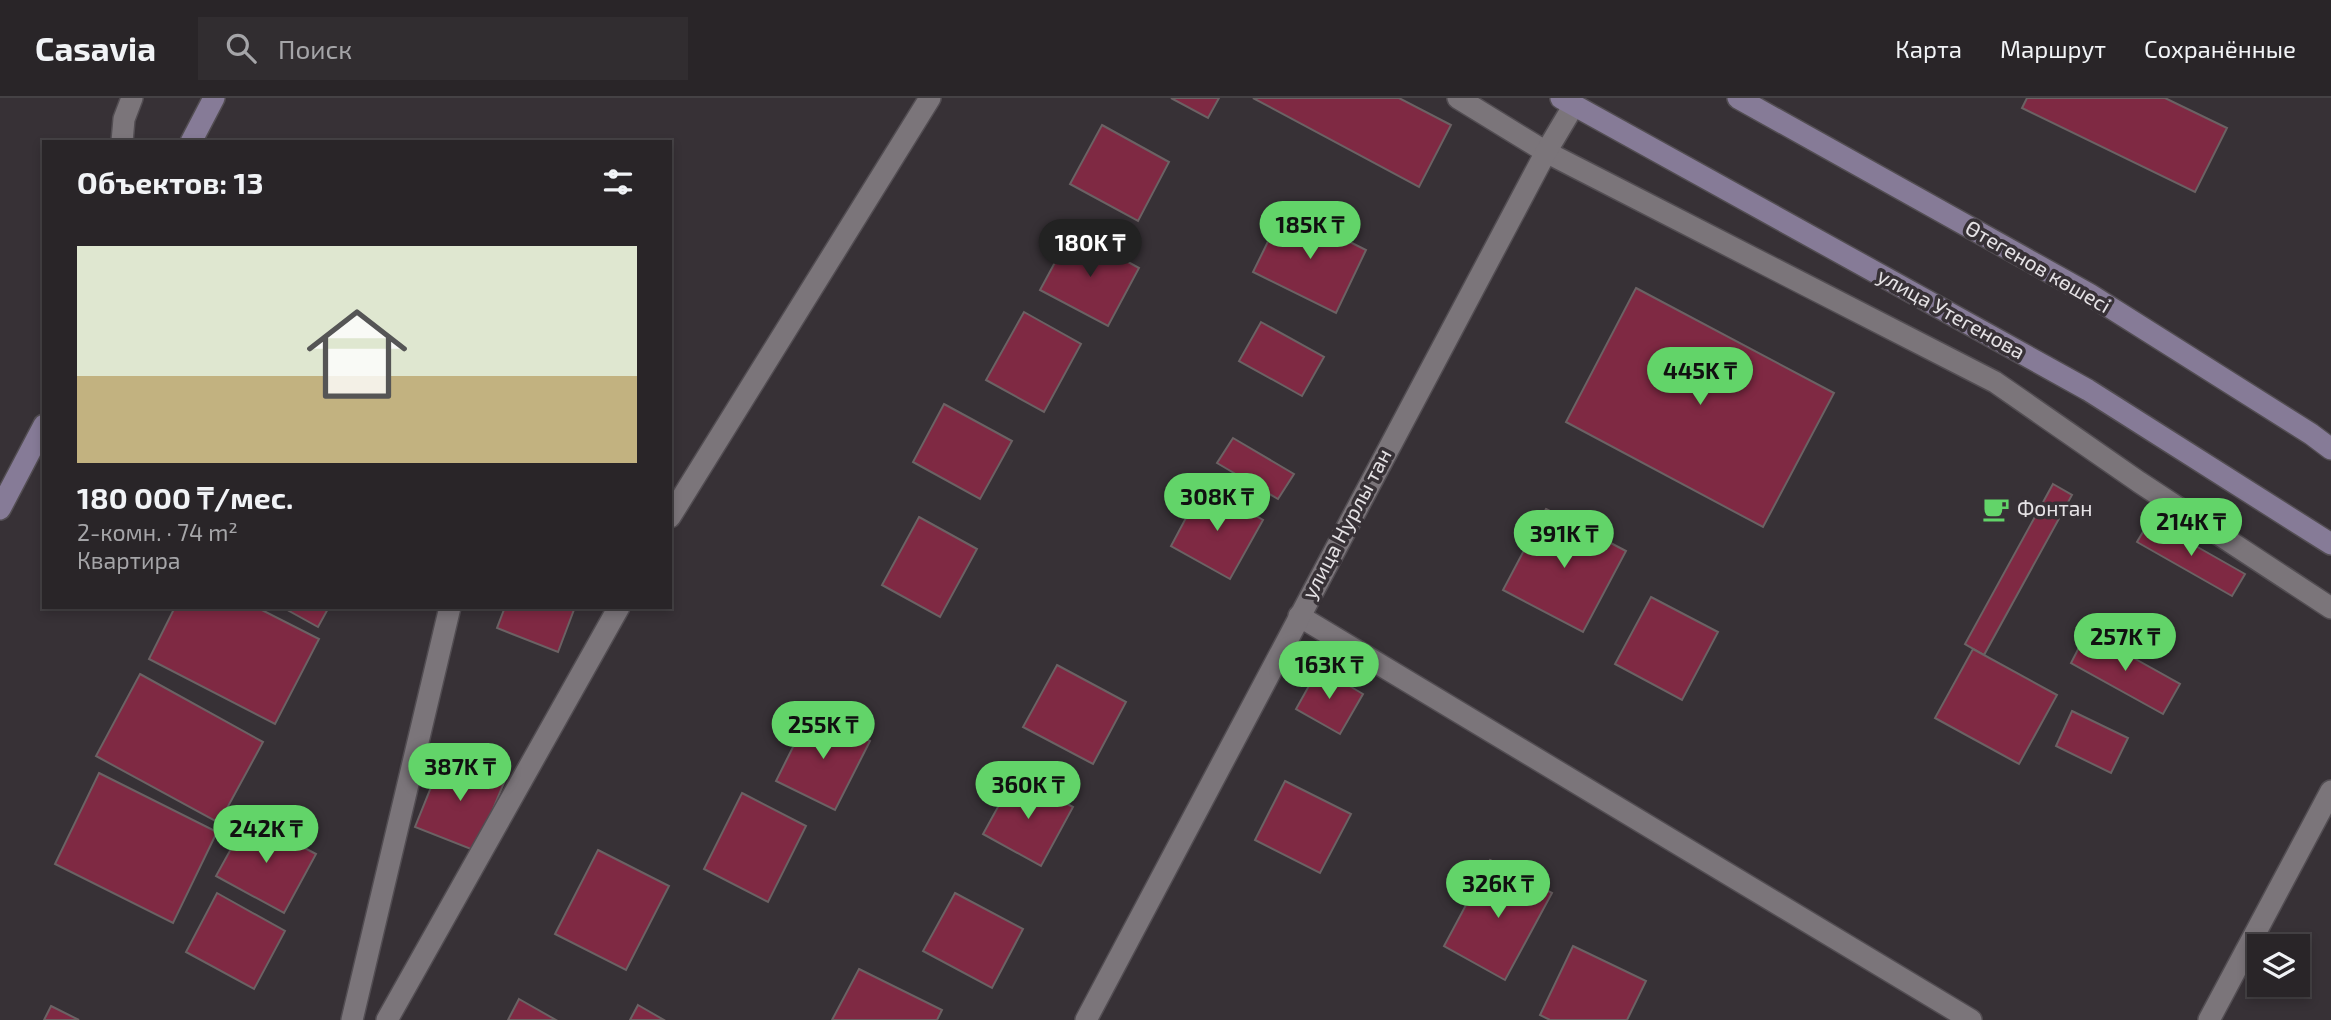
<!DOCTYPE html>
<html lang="ru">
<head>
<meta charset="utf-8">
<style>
	:root { --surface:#292528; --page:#312d30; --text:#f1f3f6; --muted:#a5a5a8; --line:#454245; --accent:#62d469 }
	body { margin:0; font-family:"Exo 2",sans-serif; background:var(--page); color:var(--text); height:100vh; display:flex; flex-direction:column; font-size:26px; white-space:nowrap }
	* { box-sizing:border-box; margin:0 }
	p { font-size:23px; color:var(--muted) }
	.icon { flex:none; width:38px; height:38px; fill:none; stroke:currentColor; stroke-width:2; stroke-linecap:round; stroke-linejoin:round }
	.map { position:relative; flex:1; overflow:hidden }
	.drawer { position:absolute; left:42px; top:42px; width:630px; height:469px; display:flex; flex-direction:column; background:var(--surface); border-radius:0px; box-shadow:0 4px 10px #0003,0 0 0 2px var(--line) }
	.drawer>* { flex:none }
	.buttons { position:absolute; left:2247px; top:836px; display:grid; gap:14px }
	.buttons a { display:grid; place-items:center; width:63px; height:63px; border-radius:0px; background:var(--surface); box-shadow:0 4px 10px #0003,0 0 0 2px var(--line); font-size:35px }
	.price { position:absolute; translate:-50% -60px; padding:0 16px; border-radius:24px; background:var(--accent); color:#111; font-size:23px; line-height:46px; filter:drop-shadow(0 2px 4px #0008) }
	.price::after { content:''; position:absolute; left:50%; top:42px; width:21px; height:16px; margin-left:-10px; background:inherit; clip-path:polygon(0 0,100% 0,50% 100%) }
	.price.on { background:#222; color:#fff }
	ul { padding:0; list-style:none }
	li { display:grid; align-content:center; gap:14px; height:371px; padding:0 35px }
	li span { display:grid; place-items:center; height:217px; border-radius:0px; color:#555 }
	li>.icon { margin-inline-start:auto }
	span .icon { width:126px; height:126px; fill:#fffc; stroke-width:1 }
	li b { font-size:30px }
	h2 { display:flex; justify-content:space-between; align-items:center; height:84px; padding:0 35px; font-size:30px }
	header { display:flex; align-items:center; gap:42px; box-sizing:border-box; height:98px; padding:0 35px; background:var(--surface); border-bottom:2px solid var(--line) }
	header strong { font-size:33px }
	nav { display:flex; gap:38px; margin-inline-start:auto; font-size:24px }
	.search { width:490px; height:63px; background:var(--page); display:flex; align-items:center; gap:18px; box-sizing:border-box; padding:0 24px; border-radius:0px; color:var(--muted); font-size:26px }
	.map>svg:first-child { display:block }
</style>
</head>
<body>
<header>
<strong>Casavia</strong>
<div class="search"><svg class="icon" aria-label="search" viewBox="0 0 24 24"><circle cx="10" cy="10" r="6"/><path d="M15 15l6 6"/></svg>Поиск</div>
<nav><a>Карта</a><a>Маршрут</a><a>Сохранённые</a></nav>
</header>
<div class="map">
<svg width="2331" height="922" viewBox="0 0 2331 922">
	<rect width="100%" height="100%" fill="#373136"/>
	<!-- building -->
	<g fill="#7f2943" stroke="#6b6264" stroke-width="2">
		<polygon points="1171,0 1219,0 1208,20"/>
		<polygon points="1253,0 1399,0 1451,27 1419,89"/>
		<polygon points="2027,0 2165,0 2227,30 2195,94 2022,10"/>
		<polygon points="1102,27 1169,64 1138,123 1070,86"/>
		<polygon points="1284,111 1366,152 1336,215 1253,174"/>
		<polygon points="1072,133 1139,170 1108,228 1040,192"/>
		<polygon points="1636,190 1834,295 1763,429 1566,324"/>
		<polygon points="1024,214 1081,246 1044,314 986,282"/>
		<polygon points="1261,224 1324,259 1302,298 1239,263"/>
		<polygon points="944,306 1012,343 980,401 913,364"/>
		<polygon points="1233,340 1294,376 1278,401 1217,365"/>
		<polygon points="2053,386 2072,397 1984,557 1965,546"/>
		<polygon points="1203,388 1263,422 1230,481 1171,448"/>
		<polygon points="1546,411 1626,453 1583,534 1503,492"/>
		<polygon points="919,419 977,451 940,519 882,487"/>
		<polygon points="2150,422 2245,476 2232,498 2137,444"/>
		<polygon points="1651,499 1718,534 1682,602 1615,566"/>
		<polygon points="175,509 256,509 319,541 275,626 149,561"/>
		<polygon points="282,509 329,509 318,529"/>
		<polygon points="505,509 575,509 558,554 497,530"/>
		<polygon points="2087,534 2180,586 2163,616 2071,565"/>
		<polygon points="1973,551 2057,597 2019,666 1935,620"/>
		<polygon points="1057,567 1126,604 1093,666 1023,629"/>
		<polygon points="1319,570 1363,596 1340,636 1296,611"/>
		<polygon points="140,576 263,644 219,725 96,658"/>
		<polygon points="811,613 870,643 835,712 776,683"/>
		<polygon points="2072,613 2128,640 2111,675 2056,648"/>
		<polygon points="444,657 505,682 476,753 415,729"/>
		<polygon points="99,675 217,734 173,825 55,766"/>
		<polygon points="1015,678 1073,709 1041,768 983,736"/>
		<polygon points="1285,683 1351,716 1320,775 1255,742"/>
		<polygon points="742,695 806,728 768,804 704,771"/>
		<polygon points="248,720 316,756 284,815 216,778"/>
		<polygon points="598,752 669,788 626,872 555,836"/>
		<polygon points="1490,762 1552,795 1505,882 1444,848"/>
		<polygon points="217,795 285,833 254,891 186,854"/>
		<polygon points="955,795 1023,831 992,890 923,853"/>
		<polygon points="1573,848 1646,883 1627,922 1550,922 1540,917"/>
		<polygon points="859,871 942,912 937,922 832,922"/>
		<polygon points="519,901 556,922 508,922"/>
		<polygon points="638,907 664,922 630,922"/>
		<polygon points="51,908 79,922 44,922"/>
	</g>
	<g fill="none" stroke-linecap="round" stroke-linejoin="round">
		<!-- lane casing -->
		<g stroke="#524d52" stroke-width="24">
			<polyline id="lane" points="122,44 124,21 132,0"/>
		</g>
		<!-- street casing -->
		<g stroke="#524d52" stroke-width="24">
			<g id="street">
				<polyline points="1458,0 1546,54 1995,284 2139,384 2331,510"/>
				<polyline points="670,419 930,0"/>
				<polyline points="1299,518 1971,922"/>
				<polyline points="352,922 450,509"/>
				<polyline points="387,922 619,509"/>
				<polyline points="1086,922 1546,54 1574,7"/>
				<polyline points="2209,922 2331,693"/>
			</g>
		</g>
		<!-- secondary casing -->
		<g stroke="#524d52" stroke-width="24">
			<g id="secondary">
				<polyline points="1561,0 2088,292 2331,446"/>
				<polyline points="1738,0 2089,196 2311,336 2331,351"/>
				<polyline points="191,44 214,0"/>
				<polyline points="0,411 44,327"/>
			</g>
		</g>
		<!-- lane -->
		<use href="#lane" stroke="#7b757a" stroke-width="21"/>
		<!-- street -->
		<use href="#street" stroke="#7b757a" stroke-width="21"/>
		<!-- secondary -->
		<use href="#secondary" stroke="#867b97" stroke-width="21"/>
	</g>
	<!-- icons -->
	<defs>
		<g id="cafe-bare" transform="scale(2.1)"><path d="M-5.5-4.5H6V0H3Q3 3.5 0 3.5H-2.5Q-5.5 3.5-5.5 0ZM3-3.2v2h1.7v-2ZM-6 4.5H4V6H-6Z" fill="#62d469" stroke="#373136" stroke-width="2.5" paint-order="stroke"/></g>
	</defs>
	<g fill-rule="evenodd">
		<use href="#cafe-bare" x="1996" y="411"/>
	</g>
	<g text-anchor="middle" stroke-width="7" stroke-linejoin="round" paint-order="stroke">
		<!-- street labels -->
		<g font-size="21" fill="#e5e2e5" stroke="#373136">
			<text transform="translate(2038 169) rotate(30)" y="7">Өтегенов көшесі</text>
			<text transform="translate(1951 216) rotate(29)" y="7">улица Утегенова</text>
			<text transform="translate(1347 426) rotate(-62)" y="7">улица Нурлы тан</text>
		</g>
		<!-- poi labels -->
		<g font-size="21" fill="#e5e2e5" stroke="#373136" text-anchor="start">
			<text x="2017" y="418">Фонтан</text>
		</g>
	</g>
</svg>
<div class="buttons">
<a><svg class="icon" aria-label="layers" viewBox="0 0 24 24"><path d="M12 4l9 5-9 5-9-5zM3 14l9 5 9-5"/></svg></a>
</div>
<b class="price" style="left:1310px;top:163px">185K ₸</b>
<b class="price on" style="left:1090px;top:181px">180K ₸</b>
<b class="price" style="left:1700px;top:309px">445K ₸</b>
<b class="price" style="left:1217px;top:435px">308K ₸</b>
<b class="price" style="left:2191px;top:460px">214K ₸</b>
<b class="price" style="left:1564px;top:472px">391K ₸</b>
<b class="price" style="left:2125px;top:575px">257K ₸</b>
<b class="price" style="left:1329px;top:603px">163K ₸</b>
<b class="price" style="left:823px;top:663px">255K ₸</b>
<b class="price" style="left:460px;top:705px">387K ₸</b>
<b class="price" style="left:1028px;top:723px">360K ₸</b>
<b class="price" style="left:266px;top:767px">242K ₸</b>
<b class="price" style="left:1498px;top:822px">326K ₸</b>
<section class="drawer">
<h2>Объектов: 13<svg class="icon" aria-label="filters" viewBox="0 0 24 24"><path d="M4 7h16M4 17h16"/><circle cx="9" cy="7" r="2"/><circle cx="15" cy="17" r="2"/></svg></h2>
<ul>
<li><span style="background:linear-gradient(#dfe7d0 60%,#c2b280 0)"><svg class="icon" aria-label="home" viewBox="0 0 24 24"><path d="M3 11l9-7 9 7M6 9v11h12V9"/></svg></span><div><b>180 000 ₸/мес.</b><p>2-комн. · 74 m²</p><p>Квартира</p></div></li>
</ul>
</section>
</div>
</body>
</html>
